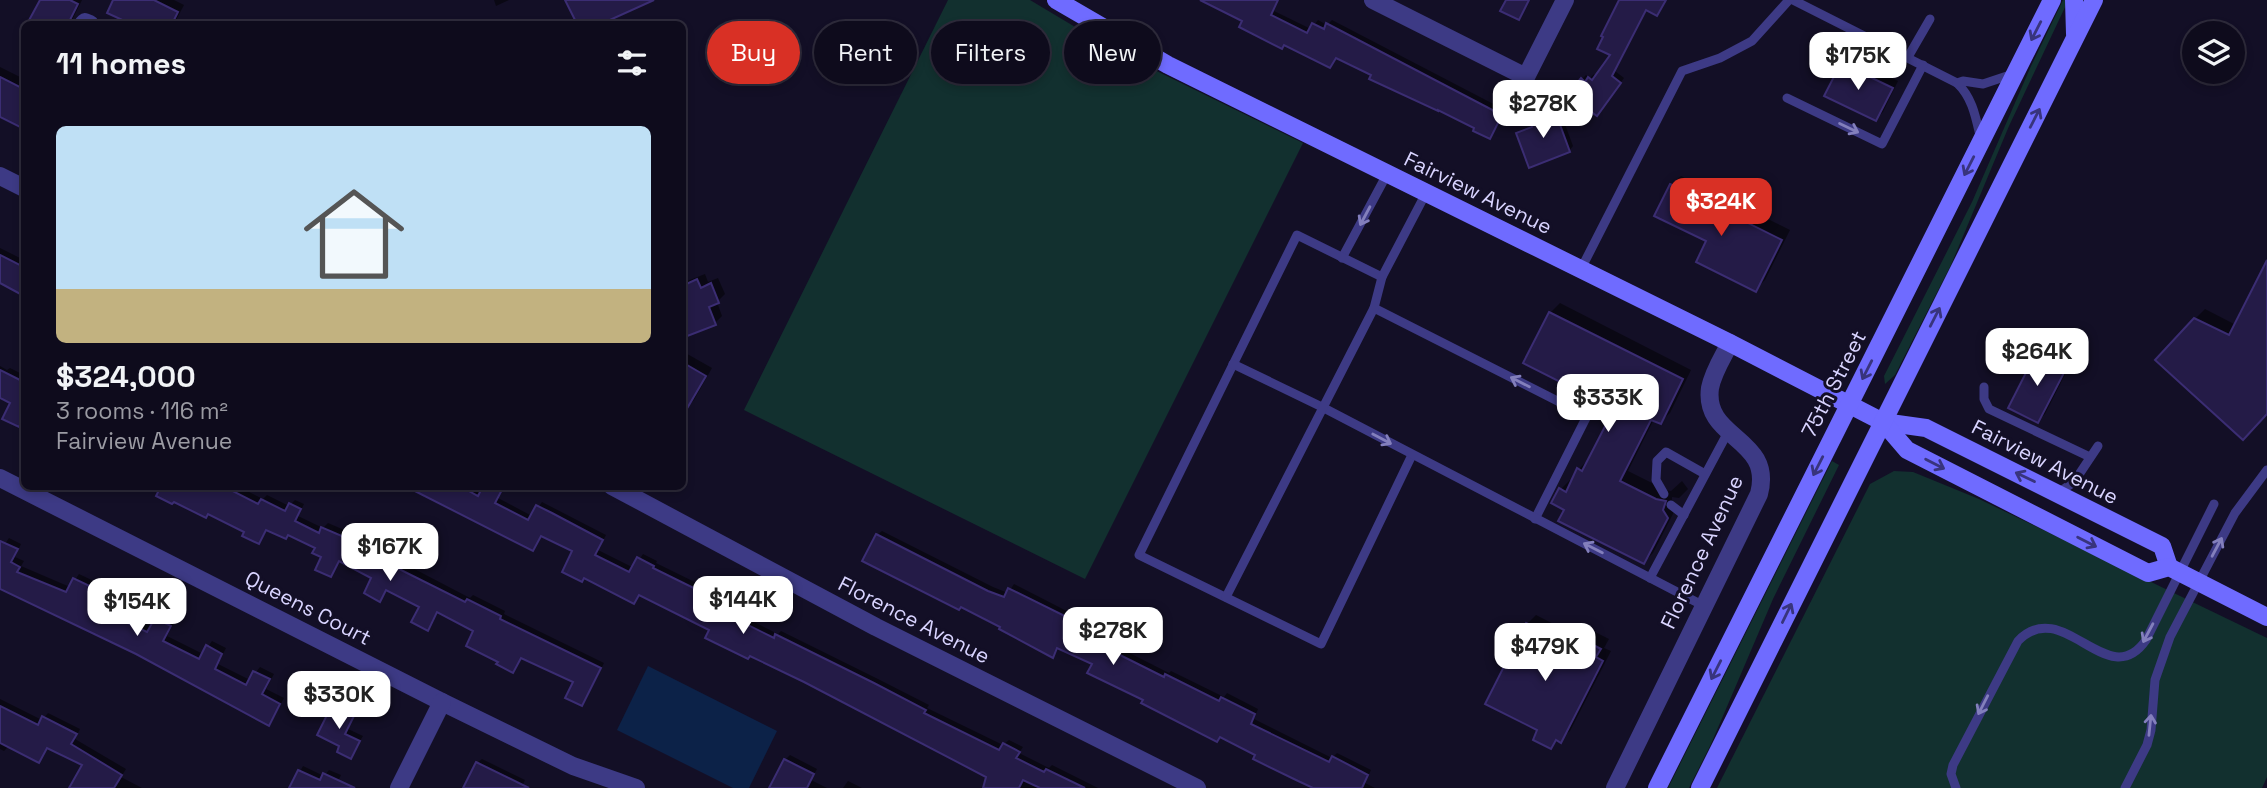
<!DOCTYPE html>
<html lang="en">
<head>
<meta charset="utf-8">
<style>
	:root { --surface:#0e0b1c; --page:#171425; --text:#f1f3f6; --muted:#9b9ba3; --line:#2e2b3b; --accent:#d93025 }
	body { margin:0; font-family:"Space Grotesk",sans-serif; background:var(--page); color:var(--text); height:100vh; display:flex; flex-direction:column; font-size:26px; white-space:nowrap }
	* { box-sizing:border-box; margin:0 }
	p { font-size:23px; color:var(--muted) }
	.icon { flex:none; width:38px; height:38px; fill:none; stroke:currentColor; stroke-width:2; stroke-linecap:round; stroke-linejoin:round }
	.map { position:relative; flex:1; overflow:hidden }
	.panel { position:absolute; left:21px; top:21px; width:665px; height:469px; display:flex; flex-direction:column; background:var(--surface); border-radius:10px; box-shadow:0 4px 10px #0003,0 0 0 2px var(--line) }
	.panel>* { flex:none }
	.top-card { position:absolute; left:707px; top:21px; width:665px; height:63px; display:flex; gap:14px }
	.fabs { position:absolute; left:2182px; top:21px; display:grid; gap:14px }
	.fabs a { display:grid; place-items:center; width:63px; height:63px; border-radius:50%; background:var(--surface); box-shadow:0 4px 10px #0003,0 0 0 2px var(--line); font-size:35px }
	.price { position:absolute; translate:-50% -60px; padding:0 16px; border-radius:14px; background:#fff; color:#222; font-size:23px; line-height:46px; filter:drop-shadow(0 2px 4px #0008) }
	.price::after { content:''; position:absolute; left:50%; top:42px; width:21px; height:16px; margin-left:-10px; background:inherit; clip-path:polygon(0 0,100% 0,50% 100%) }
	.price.on { background:var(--accent); color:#fff }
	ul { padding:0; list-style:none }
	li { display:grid; align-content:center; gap:14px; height:371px; padding:0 35px }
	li+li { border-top:2px solid var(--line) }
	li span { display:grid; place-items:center; height:217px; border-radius:10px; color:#555 }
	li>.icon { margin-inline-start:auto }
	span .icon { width:126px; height:126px; fill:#fffc; stroke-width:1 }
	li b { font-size:30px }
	h2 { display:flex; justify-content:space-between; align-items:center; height:84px; padding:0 35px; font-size:30px }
	.pill { padding:0 24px; border-radius:32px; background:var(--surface); box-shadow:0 4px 10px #0003,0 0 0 2px var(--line); font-size:24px; line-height:63px }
	.pill.on { background:var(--accent); color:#fff }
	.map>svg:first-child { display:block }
</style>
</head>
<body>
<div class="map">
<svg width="2267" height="788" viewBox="0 0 2267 788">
	<rect width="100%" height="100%" fill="#130f26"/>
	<!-- green -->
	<g fill="#12302f">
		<polygon points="948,0 1030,0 1112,49 1303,143 1085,579 744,410"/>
		<polygon points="2063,0 2067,0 2067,3 2009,126 1951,265 1895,375 1885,384 1884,376 1972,202 2031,66"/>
		<polygon points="1832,461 1839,465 1773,599 1711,744 1689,788 1668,788"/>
		<polygon points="1894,471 1913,472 1979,499 2267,638 2267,777 2262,788 1717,788 1870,484"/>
	</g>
	<!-- water -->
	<polygon fill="#0c2248" points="648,666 777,731 749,788 733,788 617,730"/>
	<!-- shadow -->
	<g fill="#0007">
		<polygon points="47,0 82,0 70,24 29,24 38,7"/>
		<polygon points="115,0 174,0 184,5 174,24 135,24 109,12"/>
		<polygon points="494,0 509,0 496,6"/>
		<polygon points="1204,0 1279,0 1274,11 1311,29 1318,20 1327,25 1332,20 1505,110 1490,137 1477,127 1337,56 1330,66"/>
		<polygon points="1620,0 1666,0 1657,14 1647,9 1615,71 1624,78 1601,110 1582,79 1586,75 1590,78 1594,74 1596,77 1613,54"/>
		<polygon points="24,33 24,46 19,44"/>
		<polygon points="1849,57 1898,81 1883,112 1876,119 1842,64"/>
		<polygon points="0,67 24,79 24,127 0,115"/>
		<polygon points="1559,108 1573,146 1569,151 1518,134 1533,125 1533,123 1541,115"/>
		<polygon points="1681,176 1790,230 1765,280 1756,289 1708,241 1671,185"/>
		<polygon points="0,248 24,260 24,259 24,293 0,281"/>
		<polygon points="2267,264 2267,413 2195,319 2205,309 2236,325"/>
		<polygon points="705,274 708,282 718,278 725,294 717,302 722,316 715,323 682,337 682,283"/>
		<polygon points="1560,303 1691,370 1670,413 1660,422 1654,419 1628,471 1666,490 1671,491 1682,481 1688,489 1679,498 1672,497 1672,500 1676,508 1653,553 1644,562 1566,509 1561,489 1570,480 1573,482 1579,469 1588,460 1616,408 1550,313"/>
		<polygon points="2044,347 2072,361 2045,414 2038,421 2037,354"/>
		<polygon points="682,351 712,368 694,400 687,407 682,404"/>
		<polygon points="0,366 7,370 10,368 24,375 24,418 19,425 13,403 0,396"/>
		<polygon points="163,486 237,486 263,499 267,495 289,506 295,500 304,504 298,516 323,528 328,523 370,541 403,558 401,562 470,598 473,595 505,611 504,614 604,663 586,699 581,704 575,682 522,656 512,671 500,661 476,630 439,611 428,629 421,607 388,589 380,599 374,577 340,560 331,575 323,556 317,547 289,533 268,529 259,542 246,531"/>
		<polygon points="408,486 472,486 482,492 485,486 504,486 498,498 532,516 542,502 606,535 598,550 634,568 643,554 657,561 656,563 717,593 713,601 778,634 781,631 878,679 929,705 927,708 1003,745 1009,740 1023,747 1019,753 1049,768 1052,765 1098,788 984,788 988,776 750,654 712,629 640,594 634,602 574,551 542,535 533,549"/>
		<polygon points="882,531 993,587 1008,593 1014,584 1092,624 1088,632 1169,673 1171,671 1224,697 1227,693 1258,709 1254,719 1332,758 1337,753 1371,770 1365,783 1375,788 1316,788 1258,754 1145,699 1094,664 1059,646 1052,656 877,535"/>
		<polygon points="9,538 21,544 15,557 24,561 21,566 70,587 79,574 123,595 116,610 152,627 161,614 175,621 167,636 203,654 212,641 226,648 218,664 250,680 260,667 274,674 266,689 284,698 273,719 268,724 137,653 0,587 0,551"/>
		<polygon points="1536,615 1585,640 1593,631 1609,639 1604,648 1611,651 1570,731 1550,747 1540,730 1527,624"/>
		<polygon points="0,699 42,720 48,713 80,729 75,739 126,769 121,777 142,788 71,788 85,765 48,746 39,761 9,746 4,751 0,749"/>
		<polygon points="338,702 357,712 348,729 363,736 350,757 333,706"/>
		<polygon points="790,755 817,769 811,780 827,788 778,788 785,760"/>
		<polygon points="482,759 525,780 521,788 476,788 477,763"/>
		<polygon points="303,766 324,776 329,770 341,775 335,788 291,788"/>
		<polygon points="848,781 862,788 843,788"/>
	</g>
	<!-- building -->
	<g fill="#241b47" stroke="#3b2d73" stroke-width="2">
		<polygon points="40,0 70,0 78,4 68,24 27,24"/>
		<polygon points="113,0 154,0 178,12 172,24 131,24 107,13"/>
		<polygon points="565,0 654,0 601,24 577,24"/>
		<polygon points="1200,0 1278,0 1271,15 1307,33 1312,23 1324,29 1326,23 1502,115 1490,139 1473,131 1474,128 1438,110 1438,111 1369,79 1371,75 1336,58 1330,68 1284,45 1282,49 1239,27 1242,21"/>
		<polygon points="1506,0 1529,0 1519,20 1500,11"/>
		<polygon points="1619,0 1666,0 1657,16 1646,10 1612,76 1621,83 1597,116 1568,95 1581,78 1585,82 1588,77 1592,80 1610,55 1597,49 1603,37 1601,36"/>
		<polygon points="1841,63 1893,88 1876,121 1824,96"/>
		<polygon points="0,77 24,89 24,129 0,117"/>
		<polygon points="1555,111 1570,152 1529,168 1516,133 1532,127 1531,123 1536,121 1534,118"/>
		<polygon points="1670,184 1782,240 1756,292 1696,262 1706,241 1654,216"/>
		<polygon points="0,255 24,267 24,296 0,283"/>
		<polygon points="2267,260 2267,414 2243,440 2155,360 2194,318 2229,335"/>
		<polygon points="697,279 701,288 711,283 719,303 709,307 716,325 682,338 682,286"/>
		<polygon points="1549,312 1683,379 1661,424 1651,420 1620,481 1656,499 1666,501 1663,510 1668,518 1644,564 1558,521 1564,510 1551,503 1559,488 1566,492 1577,468 1582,471 1614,409 1523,363"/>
		<polygon points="2036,353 2066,369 2038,423 2008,408"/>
		<polygon points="682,362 706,376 682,417"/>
		<polygon points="0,370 22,381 24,376 24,416 19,427 2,419 10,403 0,398"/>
		<polygon points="161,486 223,486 258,504 261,499 285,511 289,503 301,509 295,521 319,533 321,527 365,546 399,564 397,568 465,602 467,599 501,616 500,619 601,668 582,706 565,698 573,682 521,658 513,673 496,664 498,662 466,646 473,631 437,612 428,631 411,622 419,607 386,590 380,602 364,593 371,578 339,561 331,577 315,570 321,557 312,553 315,548 288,535 286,539 266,530 259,544 242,536 244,532 208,514 206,518 174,502 172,504 156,496"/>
		<polygon points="405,486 460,486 478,496 483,486 504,486 495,503 528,520 536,505 552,513 603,540 595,555 629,572 637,557 654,566 653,568 714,598 710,606 774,638 775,634 874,683 926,710 924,713 999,750 1003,743 1020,752 1016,758 1044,772 1046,769 1085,788 1040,788 1023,780 1019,788 983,788 986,777 804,682 750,656 748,659 705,638 709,630 639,595 634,604 584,578 582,582 562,572 572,551 541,536 533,551"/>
		<polygon points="876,534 988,591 1004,597 1008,588 1089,628 1084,637 1164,677 1165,674 1219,701 1221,697 1255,714 1251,724 1329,762 1332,756 1368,775 1362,788 1313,788 1296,780 1253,759 1255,755 1220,737 1217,742 1141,703 1143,700 1087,673 1092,664 1057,648 1053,658 999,629 1000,627 961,607 959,610 862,561"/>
		<polygon points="0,541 18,549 11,562 20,567 17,572 66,592 73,578 119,600 112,616 147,632 155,618 171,626 163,641 199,659 206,645 222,654 215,669 246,685 253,671 270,679 262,694 280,704 269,726 136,654 0,589"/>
		<polygon points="1526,623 1578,650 1582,639 1601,649 1596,657 1603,661 1561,743 1556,740 1551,749 1533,740 1537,730 1485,704"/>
		<polygon points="332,705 354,716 345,734 360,741 351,759 337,752 339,746 317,735"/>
		<polygon points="0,706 38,725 42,716 77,734 71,744 122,775 114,788 69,788 82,765 47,748 39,763 0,743"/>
		<polygon points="784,759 814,774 807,788 769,788"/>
		<polygon points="476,762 529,788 463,788"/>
		<polygon points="298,770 320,780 323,773 355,788 289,788"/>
	</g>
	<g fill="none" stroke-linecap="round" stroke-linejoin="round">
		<!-- lane -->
		<g stroke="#3d3a85" stroke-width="9">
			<path d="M1793,0l164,83c16,15 19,36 24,57"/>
			<polyline points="1908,57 1930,19"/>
			<polyline points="1957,83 1963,81 1983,84 2013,74"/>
			<polyline points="1787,98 1882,144 1923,65"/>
			<polyline points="1342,258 1387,174"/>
			<polyline points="1581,269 1682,71 1720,58 1752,41 1789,0"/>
			<polyline points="1382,277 1297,235 1139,555 1321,644 1412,455"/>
			<polyline points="1374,308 1587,416 1535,519"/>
			<polyline points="1233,364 1322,407 1704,606"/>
			<polyline points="1984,387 1984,399 1989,409 2090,457"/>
			<polyline points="2058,493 2074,482 2098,446"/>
			<polyline points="1664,494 1656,480 1657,461 1666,452 1705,474"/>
			<polyline points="1671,505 1684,515"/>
			<polyline points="1650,578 1728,432"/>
			<polyline points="1226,597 1374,308 1382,277 1426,193"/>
			<path d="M1956,788l-5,-14 2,-9 65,-124c45,-47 90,54 128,-1l68,-136"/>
			<polyline points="2125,788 2147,745 2151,730 2155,680 2170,637 2235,513 2267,470"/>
		</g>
		<!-- street -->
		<g stroke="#3d3a85" stroke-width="18">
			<polyline points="1373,0 1526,77 1565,0"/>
			<polyline points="83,24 85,22 90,24"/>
			<polyline points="0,176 24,188"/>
			<polyline points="0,478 442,702 573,766 636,788"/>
			<polyline points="612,486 876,627 1197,788"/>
			<polyline points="399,788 442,702"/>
			<path d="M1615,788l144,-294c15,-57 -56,-54 -49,-106 3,-16 13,-31 20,-45"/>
		</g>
		<!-- secondary -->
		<g stroke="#6f6bff" stroke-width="18">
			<polyline points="1056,0 1168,65 1730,343 1883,422 1926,428 2162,546 2169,567"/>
			<polyline points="2074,0 2075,34"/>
			<polyline points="1883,422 1907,450 2148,573 2169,567 2267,617"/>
			<polyline points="1657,788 2052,0"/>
			<polyline points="1700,788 2094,0"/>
		</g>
	</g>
	<!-- one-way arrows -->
	<defs><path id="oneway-shaft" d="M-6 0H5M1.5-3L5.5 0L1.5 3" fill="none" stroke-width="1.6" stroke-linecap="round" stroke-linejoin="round" transform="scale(1.75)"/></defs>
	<g stroke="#38347d">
		<use href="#oneway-shaft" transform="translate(2036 31) rotate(117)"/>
		<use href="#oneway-shaft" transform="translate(2035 118) rotate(-63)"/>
		<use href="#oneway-shaft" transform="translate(1969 166) rotate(117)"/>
		<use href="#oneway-shaft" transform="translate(1935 317) rotate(-63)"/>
		<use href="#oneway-shaft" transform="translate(1867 370) rotate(117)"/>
		<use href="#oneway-shaft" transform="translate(1935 464) rotate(27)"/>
		<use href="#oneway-shaft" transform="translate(1818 466) rotate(117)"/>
		<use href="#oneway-shaft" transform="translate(2025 477) rotate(-154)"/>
		<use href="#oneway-shaft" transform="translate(2087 542) rotate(27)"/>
		<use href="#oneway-shaft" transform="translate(1787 613) rotate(-64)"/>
		<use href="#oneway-shaft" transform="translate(1716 670) rotate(117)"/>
	</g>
	<g stroke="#837fbc">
		<use href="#oneway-shaft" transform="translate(1849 128) rotate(26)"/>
		<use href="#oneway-shaft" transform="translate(1365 216) rotate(118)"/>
		<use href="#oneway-shaft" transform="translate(1520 382) rotate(-153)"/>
		<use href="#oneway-shaft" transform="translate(1382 439) rotate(28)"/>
		<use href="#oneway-shaft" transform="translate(2217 547) rotate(-62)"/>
		<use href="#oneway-shaft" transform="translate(1593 548) rotate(-153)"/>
		<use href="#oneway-shaft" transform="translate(2148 633) rotate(118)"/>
		<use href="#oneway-shaft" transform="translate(1983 705) rotate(117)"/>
		<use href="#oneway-shaft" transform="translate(2150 725) rotate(-84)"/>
	</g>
	<g text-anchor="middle" stroke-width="6" stroke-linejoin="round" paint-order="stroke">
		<!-- street labels -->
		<g font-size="21" fill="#d9d4ff" stroke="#130f26">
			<text transform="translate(1478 193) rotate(26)" y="7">Fairview Avenue</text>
			<text transform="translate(1834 384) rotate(-63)" y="7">75th Street</text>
			<text transform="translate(2045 462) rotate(27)" y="7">Fairview Avenue</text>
			<text transform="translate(1702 552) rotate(-65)" y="7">Florence Avenue</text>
			<text transform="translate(308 608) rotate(27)" y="7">Queens Court</text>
			<text transform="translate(914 620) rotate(27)" y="7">Florence Avenue</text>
		</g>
	</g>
</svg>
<div class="fabs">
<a><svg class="icon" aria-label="layers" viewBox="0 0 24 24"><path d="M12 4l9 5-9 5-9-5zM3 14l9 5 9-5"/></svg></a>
</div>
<b class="price" style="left:1858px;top:92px">$175K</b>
<b class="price" style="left:1543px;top:140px">$278K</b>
<b class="price on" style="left:1721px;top:238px">$324K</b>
<b class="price" style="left:2037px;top:388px">$264K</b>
<b class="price" style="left:1608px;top:434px">$333K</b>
<b class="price" style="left:390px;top:583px">$167K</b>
<b class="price" style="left:743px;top:636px">$144K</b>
<b class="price" style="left:137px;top:638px">$154K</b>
<b class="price" style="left:1113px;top:667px">$278K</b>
<b class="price" style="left:1545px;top:683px">$479K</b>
<b class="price" style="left:339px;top:731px">$330K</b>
<div class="top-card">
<a class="pill on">Buy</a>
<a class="pill">Rent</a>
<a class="pill">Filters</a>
<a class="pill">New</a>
</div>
<section class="panel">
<h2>11 homes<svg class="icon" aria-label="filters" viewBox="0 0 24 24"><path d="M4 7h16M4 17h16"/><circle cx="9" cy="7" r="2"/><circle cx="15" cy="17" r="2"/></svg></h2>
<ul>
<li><span style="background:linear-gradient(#bfe0f5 75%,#c2b280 0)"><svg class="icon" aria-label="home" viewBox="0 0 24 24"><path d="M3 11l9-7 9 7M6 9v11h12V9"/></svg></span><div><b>$324,000</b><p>3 rooms · 116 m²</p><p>Fairview Avenue</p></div></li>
</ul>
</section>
</div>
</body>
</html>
